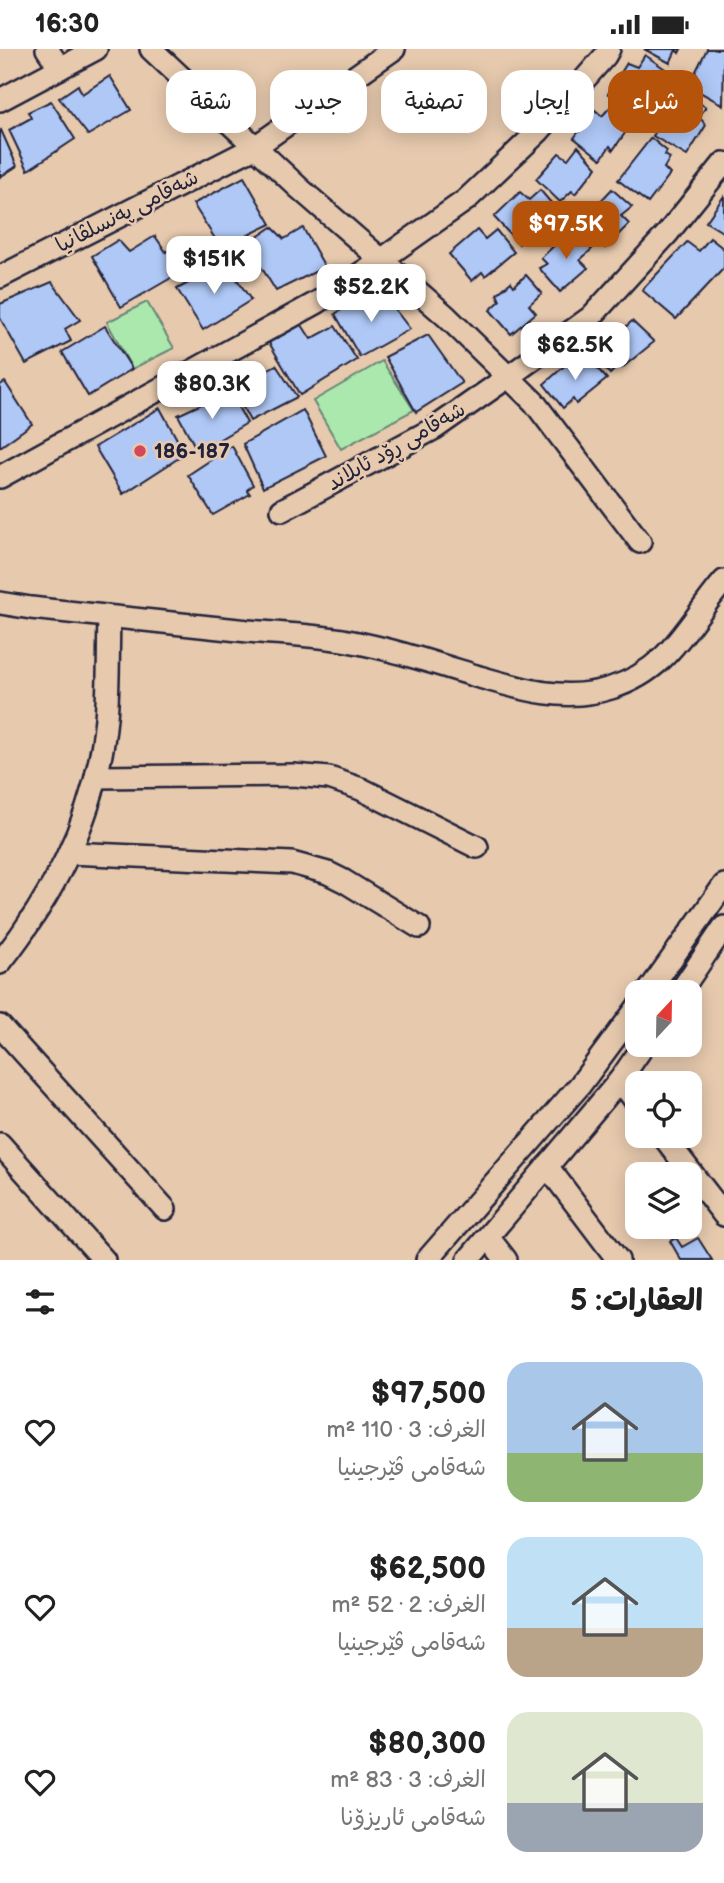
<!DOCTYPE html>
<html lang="ar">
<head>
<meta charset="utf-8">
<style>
	:root { --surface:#fff; --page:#f2f2f2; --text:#222; --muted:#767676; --accent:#b45309 }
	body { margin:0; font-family:"Balsamiq Sans","Playpen Sans Arabic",sans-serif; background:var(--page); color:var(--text); direction:rtl; height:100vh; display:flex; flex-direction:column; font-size:26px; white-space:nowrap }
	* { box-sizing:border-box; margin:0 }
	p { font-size:23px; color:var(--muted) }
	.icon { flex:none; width:38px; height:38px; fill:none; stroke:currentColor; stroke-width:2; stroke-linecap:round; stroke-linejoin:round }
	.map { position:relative; height:1211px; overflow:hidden; direction:ltr }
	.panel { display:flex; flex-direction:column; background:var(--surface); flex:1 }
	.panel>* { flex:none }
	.hud { position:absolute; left:21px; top:21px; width:682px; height:63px; direction:rtl; display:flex; gap:14px }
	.needle { width:46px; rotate:22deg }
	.controls { position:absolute; left:625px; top:931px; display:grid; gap:14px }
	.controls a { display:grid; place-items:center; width:77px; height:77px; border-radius:14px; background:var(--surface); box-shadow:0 4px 18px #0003; font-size:35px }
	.price { position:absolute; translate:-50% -60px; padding:0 16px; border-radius:14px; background:#fff; color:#222; font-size:23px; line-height:46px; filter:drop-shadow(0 2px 4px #0008) }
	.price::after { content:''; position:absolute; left:50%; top:42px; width:21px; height:16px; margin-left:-10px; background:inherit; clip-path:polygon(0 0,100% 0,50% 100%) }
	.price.on { background:var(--accent); color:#fff }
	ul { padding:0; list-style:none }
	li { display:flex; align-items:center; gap:21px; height:175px; padding:0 21px }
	li span { display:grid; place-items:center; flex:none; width:196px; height:140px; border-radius:21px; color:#555 }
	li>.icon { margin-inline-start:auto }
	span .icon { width:84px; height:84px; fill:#fffc; stroke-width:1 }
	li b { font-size:30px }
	h2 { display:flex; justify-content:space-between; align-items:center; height:84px; padding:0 21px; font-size:30px }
	.pill { padding:0 24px; border-radius:21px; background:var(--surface); box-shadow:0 4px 18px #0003; font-size:24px; line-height:63px }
	.pill.on { background:var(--accent); color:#fff }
	.status { display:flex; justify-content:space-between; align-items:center; height:49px; padding:0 35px; background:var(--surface); direction:ltr }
	.status svg { height:19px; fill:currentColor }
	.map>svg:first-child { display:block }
</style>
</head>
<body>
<div class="status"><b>16:30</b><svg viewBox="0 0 49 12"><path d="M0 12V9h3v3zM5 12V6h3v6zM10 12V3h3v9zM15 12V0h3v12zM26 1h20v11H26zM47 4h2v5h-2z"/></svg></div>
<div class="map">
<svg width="724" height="1211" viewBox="0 0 724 1211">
	<rect width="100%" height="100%" fill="#e7caae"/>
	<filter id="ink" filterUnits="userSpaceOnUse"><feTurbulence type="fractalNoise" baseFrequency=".0143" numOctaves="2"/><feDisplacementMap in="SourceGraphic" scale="14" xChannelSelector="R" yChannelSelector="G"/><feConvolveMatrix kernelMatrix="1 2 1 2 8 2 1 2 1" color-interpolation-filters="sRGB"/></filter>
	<g filter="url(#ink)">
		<!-- green -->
		<g fill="#abe8ae" stroke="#668574" stroke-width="2">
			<polygon points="147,253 174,299 132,320 107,273"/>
			<polygon points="382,312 414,361 341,400 313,352"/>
		</g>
		<!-- building -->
		<g fill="#afc8f6" stroke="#22223b" stroke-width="2">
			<polygon points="644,0 681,0 679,4 676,1 670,14"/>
			<polygon points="707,0 724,0 723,56 691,38 697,26 695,24"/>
			<polygon points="645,6 668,22 649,53 644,50 637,63 608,45 627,14 637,18"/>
			<polygon points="110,27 131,61 88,86 59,49 78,36 82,45"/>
			<polygon points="683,38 698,48 696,52 706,58 699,68 706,76 687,107 653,87"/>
			<polygon points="51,52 75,90 28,121 9,81 31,69 28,63"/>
			<polygon points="614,54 635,70 613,101 610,97 601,110 574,89 595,61 602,67"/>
			<polygon points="1,81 17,117 0,128 0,82"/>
			<polygon points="651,89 667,102 665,106 670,109 664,119 670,125 648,154 618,131"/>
			<polygon points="578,97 597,118 575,145 572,142 560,153 536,130 559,104 568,110"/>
			<polygon points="244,128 271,175 221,199 193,155"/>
			<polygon points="612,140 632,158 621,167 629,175 605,199 580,174"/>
			<polygon points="540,141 558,162 530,186 528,183 519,195 494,168 520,143 529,151"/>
			<polygon points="724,147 724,184 706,173"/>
			<polygon points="272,178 284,190 303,179 325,218 276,242 247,195"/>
			<polygon points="477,181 485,190 496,181 514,203 485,227 482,223 472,232 449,205"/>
			<polygon points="575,182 592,200 580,211 588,219 560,243 539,219 547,215 541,209 561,190"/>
			<polygon points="155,187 166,203 176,195 190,218 121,258 92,207 118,191 129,203"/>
			<polygon points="710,189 724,200 724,219 676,270 642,241 687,193 699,202"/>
			<polygon points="226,214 251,251 203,281 177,240"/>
			<polygon points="526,226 542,244 529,256 536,264 511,285 490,261 500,252 497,245 511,233 514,237"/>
			<polygon points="52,233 80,271 65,280 71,292 26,315 0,269 0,255"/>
			<polygon points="382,244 410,280 360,308 335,265 356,251 360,259"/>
			<polygon points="632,272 654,293 622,319 619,316 610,325 586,299 613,274 621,282"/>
			<polygon points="300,273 311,290 335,277 357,311 300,346 268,292 287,282"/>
			<polygon points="105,277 132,320 88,347 62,303"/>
			<polygon points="428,286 462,334 416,363 385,308"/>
			<polygon points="588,309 607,330 576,355 573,350 563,359 544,335 571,311 578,319"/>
			<polygon points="276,316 297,348 250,372 233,340"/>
			<polygon points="5,333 32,375 0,398 0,336"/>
			<polygon points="229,342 247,374 198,403 178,366"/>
			<polygon points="160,359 185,405 123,445 95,398"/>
			<polygon points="303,361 326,407 263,439 243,395"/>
			<polygon points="232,397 253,436 247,441 250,445 213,466 188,426"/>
			<polygon points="676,1189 682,1198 698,1189 712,1211 681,1211 670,1192"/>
		</g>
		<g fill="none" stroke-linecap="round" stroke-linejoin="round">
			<!-- minor casing -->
			<g stroke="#22223b" stroke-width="26">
				<g id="minor">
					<polyline points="47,0 60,19"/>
					<polyline points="151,0 299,139 446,267 534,353 640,493"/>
					<polyline points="0,51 96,0"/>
					<polyline points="0,228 255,98 394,0"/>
					<polyline points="0,428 318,253 381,211 466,151 539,82 605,7 609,0"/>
					<polyline points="282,461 435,379 508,328 591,268 667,185 724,114"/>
					<path d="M0,554l31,5c72,8 144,15 217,23 33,3 67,4 100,10 44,8 86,22 128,35 45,13 89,27 135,12 59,-18 76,-64 113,-107"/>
					<polyline points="96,728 293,726 329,729 361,740 477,798"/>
					<polyline points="69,804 292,814 328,824 344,832 419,878"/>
					<path d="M0,914c56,-71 98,-154 106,-245 3,-34 2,-68 3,-101"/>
					<polyline points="648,943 724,836"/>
					<polyline points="680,943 724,878"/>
					<polyline points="0,977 165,1160"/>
					<polyline points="620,1031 637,1054"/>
					<polyline points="663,1087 724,1166"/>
					<polyline points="0,1095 104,1211"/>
					<polyline points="547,1117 618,1211"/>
					<polyline points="488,1188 506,1211"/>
					<polyline points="427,1211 580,1036 637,959"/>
					<polyline points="468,1211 620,1031 644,996"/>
				</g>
			</g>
			<!-- minor -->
			<use href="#minor" stroke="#e7caae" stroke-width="21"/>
		</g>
	</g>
	<!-- markers -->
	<circle fill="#d1495b" stroke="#e7caae" stroke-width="2.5" cx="140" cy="402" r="7"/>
	<g text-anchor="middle" stroke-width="5" stroke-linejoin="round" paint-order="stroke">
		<!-- street labels -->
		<g font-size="21" fill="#22223b" stroke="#e7caae">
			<text transform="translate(127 162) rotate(-27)" y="7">شەقامی پەنسلڤانیا</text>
			<text transform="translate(396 397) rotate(-30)" y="7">شەقامی ڕۆد ئایلاند</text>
		</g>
		<!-- poi labels -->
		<g font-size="21" font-weight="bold" fill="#22223b" stroke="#e7caae" text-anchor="start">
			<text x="154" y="409">186-187</text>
		</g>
	</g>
</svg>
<div class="controls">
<a><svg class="needle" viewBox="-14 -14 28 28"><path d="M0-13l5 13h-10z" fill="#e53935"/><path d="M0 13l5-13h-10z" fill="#767676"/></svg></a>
<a><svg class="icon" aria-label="locate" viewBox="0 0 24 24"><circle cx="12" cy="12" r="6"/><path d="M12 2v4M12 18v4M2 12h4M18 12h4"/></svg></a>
<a><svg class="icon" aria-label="layers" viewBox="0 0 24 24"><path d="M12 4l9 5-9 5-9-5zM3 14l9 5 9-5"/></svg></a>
</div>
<b class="price on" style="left:566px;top:212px">$97.5K</b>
<b class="price" style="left:214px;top:247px">$151K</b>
<b class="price" style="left:371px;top:275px">$52.2K</b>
<b class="price" style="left:575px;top:333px">$62.5K</b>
<b class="price" style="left:212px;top:372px">$80.3K</b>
<div class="hud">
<a class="pill on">شراء</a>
<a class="pill">إيجار</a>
<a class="pill">تصفية</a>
<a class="pill">جديد</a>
<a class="pill">شقة</a>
</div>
</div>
<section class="panel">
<h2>العقارات: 5<svg class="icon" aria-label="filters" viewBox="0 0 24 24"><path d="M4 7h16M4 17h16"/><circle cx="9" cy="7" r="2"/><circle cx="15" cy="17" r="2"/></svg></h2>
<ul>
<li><span style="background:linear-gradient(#a9c7e8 65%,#8fb573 0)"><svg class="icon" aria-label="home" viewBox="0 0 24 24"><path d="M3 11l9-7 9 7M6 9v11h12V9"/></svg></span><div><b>$97,500</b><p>الغرف: 3 · 110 m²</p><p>شەقامی ڤێرجینیا</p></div><svg class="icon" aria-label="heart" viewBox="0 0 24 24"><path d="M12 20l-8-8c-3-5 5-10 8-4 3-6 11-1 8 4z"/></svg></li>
<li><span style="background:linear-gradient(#bfe0f5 65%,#b9a48a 0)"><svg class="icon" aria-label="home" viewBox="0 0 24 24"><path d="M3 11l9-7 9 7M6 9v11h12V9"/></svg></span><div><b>$62,500</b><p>الغرف: 2 · 52 m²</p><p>شەقامی ڤێرجینیا</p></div><svg class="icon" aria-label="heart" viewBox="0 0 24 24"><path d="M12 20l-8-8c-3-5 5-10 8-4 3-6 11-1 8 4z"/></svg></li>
<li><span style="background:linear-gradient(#dfe7d0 65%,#9aa5b1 0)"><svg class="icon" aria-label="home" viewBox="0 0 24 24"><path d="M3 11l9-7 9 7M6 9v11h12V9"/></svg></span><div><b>$80,300</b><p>الغرف: 3 · 83 m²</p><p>شەقامی ئاریزۆنا</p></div><svg class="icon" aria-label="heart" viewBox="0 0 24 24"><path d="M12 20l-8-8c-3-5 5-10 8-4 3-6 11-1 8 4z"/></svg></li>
</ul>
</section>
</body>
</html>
